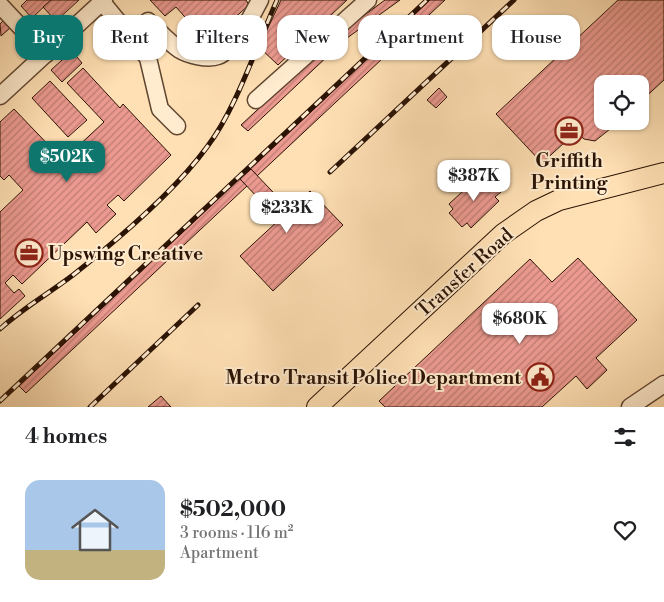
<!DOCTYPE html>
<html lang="en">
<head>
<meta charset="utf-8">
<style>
	:root { --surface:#fff; --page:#f6f6f6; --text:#202124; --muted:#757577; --accent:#0f766e }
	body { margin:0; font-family:"Libre Bodoni",serif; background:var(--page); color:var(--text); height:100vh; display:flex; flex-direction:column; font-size:19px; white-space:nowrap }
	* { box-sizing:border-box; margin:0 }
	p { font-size:16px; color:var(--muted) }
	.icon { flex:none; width:28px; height:28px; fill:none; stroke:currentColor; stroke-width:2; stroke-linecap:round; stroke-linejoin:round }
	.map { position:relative; height:407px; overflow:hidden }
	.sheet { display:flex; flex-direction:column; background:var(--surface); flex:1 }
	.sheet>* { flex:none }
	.hud { position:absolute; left:15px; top:15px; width:635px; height:45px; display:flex; gap:10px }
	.controls { position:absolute; left:594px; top:75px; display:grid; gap:10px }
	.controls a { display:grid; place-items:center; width:55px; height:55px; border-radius:10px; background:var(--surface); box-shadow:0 1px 4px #0004; font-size:25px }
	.price { position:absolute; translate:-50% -42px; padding:0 11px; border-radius:10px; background:#fff; color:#222; font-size:16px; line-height:32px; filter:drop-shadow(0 1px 2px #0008) }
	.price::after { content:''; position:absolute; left:50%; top:30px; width:15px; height:11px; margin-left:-8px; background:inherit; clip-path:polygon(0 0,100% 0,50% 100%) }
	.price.on { background:var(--accent); color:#fff }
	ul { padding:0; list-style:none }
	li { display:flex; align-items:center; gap:15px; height:125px; padding:0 25px }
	li span { display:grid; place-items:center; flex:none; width:140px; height:100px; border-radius:15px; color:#555 }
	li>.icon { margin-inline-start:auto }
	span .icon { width:60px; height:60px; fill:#fffc; stroke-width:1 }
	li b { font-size:21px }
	h2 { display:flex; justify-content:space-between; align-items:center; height:60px; padding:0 25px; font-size:21px }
	.pill { padding:0 18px; border-radius:15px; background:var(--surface); box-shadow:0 1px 4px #0004; font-size:18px; line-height:45px }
	.pill.on { background:var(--accent); color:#fff }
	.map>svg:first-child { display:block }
</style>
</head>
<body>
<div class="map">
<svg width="664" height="407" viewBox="0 0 664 407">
	<defs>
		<pattern id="building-hatch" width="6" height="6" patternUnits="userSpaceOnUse" patternTransform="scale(1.25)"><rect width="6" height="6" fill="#ec9a90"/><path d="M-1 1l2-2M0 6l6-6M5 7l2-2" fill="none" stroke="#bf7c74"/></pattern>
	</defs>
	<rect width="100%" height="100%" fill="#ffe0b4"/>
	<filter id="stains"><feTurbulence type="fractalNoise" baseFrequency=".004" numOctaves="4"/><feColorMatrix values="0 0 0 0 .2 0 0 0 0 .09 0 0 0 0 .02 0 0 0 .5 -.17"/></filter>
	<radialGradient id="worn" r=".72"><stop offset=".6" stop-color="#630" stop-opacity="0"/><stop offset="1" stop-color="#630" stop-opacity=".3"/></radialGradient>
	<!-- building -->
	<g fill="url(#building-hatch)" stroke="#2b1305">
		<polygon points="27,0 51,0 32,18 21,6"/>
		<polygon points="51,0 79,0 56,21 43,7"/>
		<polygon points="150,0 246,0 249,5 214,36 199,19 192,25 176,7 165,16"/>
		<polygon points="281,0 347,0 278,65 259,47"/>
		<polygon points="385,0 400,0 347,38 248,131 241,125 340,33"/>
		<polygon points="430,0 445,0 257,176 251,169 240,179 247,186 26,393 19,386"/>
		<polygon points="618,0 664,0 664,80 640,102 640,84 602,84 602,121 620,121 595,141 584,139 576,132 542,163 496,114"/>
		<polygon points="3,21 10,28 1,36 0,24"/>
		<polygon points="72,51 82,63 62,82 51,70"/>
		<polygon points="83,68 120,108 123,104 171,155 124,201 118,195 107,205 116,214 96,233 87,222 22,284 13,275 5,283 14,293 19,289 25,296 0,319 0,212 23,190 9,175 4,180 0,176 0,122 14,109 59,156 71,145 75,149 104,122 67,83"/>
		<polygon points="50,81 87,120 68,137 32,98"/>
		<polygon points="439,88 447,97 436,108 427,100"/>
		<polygon points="251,169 290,210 310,191 343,225 273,291 240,256 279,220 240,179"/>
		<polygon points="487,177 501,192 495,197 499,201 471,228 467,223 462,227 449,213 453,209 449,204 477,178 482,182"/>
		<polygon points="578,258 637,320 596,358 607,370 587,389 576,376 542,407 385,407 379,401 530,259 552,282"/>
		<polygon points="161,396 171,407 148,407"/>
	</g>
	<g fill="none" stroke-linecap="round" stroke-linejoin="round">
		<!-- minor casing -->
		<g stroke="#604631" stroke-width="19">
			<g id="minor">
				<polyline points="102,2 148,58 160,109 177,126"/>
				<polyline points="0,5 46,54"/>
				<path d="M132,37l16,-16c10,9 20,21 32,29 8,5 28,10 38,6 15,-5 35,-42 42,-56"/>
				<polyline points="0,96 104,0"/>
				<polyline points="256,100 368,0"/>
				<polyline points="630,407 664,384"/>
			</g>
		</g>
		<!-- major casing -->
		<g stroke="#2b1305" stroke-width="22">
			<polyline id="major" points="317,407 503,234 536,211 559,200 664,173"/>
		</g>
		<!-- minor -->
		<use href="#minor" stroke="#ffebce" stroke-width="16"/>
		<!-- major -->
		<use href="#major" stroke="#ffe0b4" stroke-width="20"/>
		<!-- rail casing -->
		<g stroke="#2b1305" stroke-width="5">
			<g id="rail">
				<polyline points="330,172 514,0"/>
				<path d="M0,329c23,-21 48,-35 73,-54 43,-34 102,-84 134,-128 29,-38 50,-102 70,-147"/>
				<polyline points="0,401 427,0"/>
				<polyline points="90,407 198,305"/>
			</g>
		</g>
		<!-- rail -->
		<use href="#rail" stroke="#ffebce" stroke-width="3" stroke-dasharray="9" stroke-linecap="butt"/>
	</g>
	<!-- icons -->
	<defs>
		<g id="office-ring" transform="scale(1.4375)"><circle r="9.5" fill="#ffebce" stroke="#8f2418" stroke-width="1.5"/><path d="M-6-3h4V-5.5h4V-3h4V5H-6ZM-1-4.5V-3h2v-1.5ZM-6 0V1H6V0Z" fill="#8f2418"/></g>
		<g id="civic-ring" transform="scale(1.4375)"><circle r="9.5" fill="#ffebce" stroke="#8f2418" stroke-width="1.5"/><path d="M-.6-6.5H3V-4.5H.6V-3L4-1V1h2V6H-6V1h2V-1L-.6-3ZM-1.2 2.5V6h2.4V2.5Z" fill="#8f2418"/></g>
	</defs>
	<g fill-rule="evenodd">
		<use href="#office-ring" x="569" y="131"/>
		<use href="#office-ring" x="29" y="253"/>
		<use href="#civic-ring" x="540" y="377"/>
	</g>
	<g text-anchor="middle" stroke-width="4" stroke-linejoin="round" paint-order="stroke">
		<!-- poi labels -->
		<g font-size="19" font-weight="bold" fill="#2b1305" stroke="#ffebce">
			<text x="569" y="167">Griffith<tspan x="569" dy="22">Printing</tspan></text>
			<text x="48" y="260" text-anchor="start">Upswing Creative</text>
			<text x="521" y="384" text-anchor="end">Metro Transit Police Department</text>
		</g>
		<!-- street labels -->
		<g font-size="19" fill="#2b1305" stroke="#ffebce">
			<text transform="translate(464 272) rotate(-42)" y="7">Transfer Road</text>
		</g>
	</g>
	<rect width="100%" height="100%" filter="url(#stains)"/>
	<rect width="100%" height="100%" fill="url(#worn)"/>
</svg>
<div class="controls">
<a><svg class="icon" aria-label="locate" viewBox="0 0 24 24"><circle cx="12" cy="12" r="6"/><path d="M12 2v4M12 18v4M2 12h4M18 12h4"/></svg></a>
</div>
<b class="price on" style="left:67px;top:183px">$502K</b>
<b class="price" style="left:474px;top:202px">$387K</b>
<b class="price" style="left:287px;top:234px">$233K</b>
<b class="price" style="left:520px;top:345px">$680K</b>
<div class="hud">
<a class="pill on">Buy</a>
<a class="pill">Rent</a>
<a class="pill">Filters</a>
<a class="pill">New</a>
<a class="pill">Apartment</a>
<a class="pill">House</a>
</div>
</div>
<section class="sheet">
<h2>4 homes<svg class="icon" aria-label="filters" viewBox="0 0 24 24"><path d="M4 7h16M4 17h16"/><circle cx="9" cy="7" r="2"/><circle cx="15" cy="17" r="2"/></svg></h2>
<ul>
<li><span style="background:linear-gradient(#a9c7e8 70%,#c2b280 0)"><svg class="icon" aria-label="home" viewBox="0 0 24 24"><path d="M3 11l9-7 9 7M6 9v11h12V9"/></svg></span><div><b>$502,000</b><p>3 rooms · 116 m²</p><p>Apartment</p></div><svg class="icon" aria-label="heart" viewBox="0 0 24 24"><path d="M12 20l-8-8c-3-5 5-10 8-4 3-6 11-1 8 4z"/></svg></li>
</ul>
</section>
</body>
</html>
